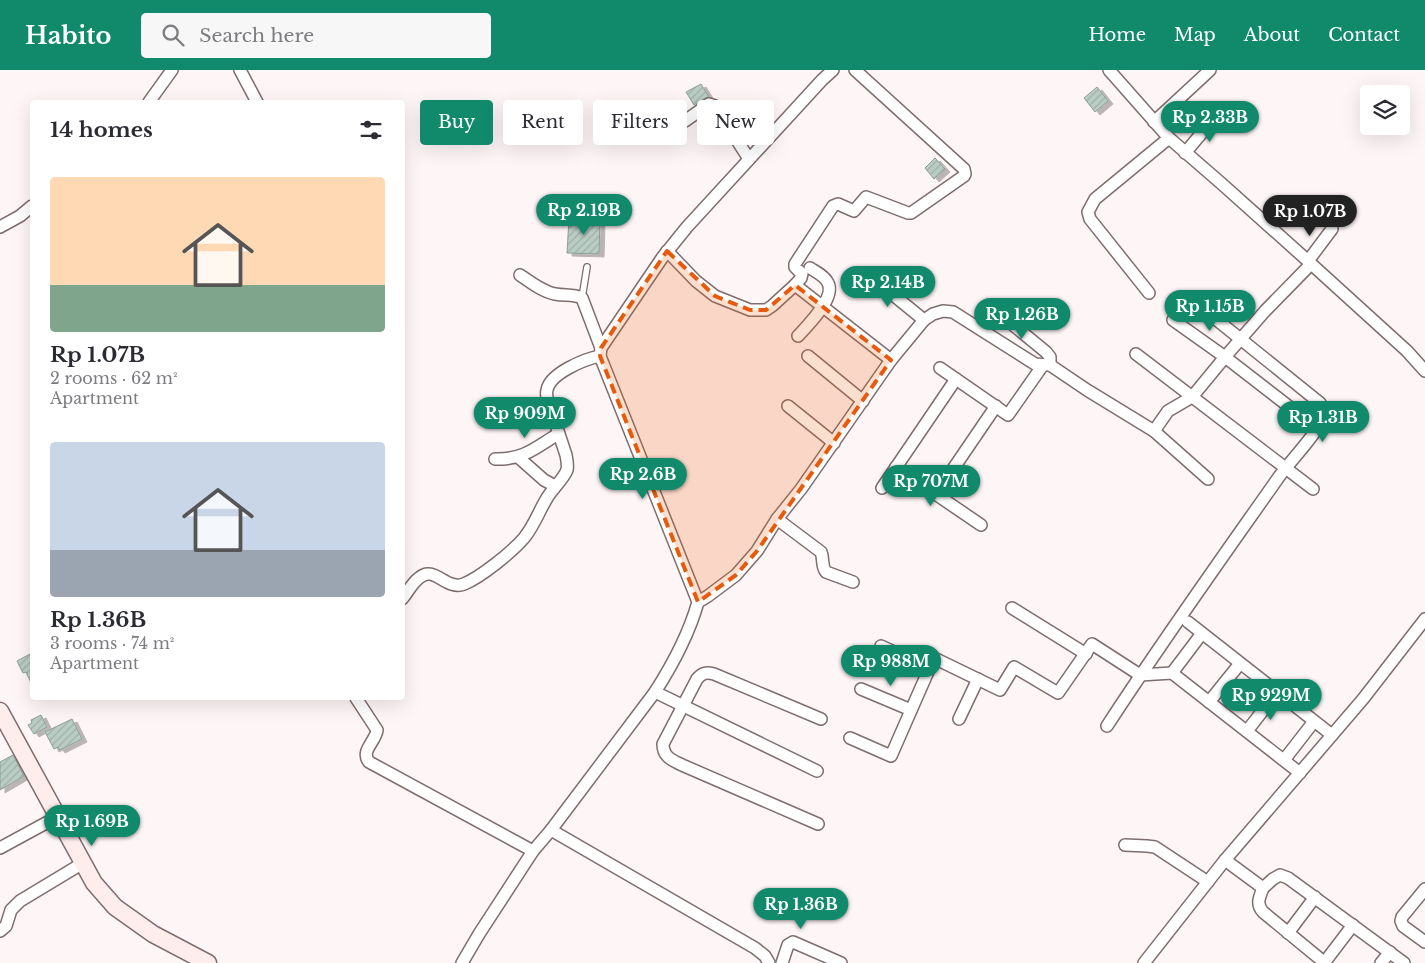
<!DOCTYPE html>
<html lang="en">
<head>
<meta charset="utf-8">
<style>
	:root { --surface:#fff; --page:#f7f7f7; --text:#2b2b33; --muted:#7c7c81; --accent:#118a6c }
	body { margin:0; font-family:"Libre Baskerville",serif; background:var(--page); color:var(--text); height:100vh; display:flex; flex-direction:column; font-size:19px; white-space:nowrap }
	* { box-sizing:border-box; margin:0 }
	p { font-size:16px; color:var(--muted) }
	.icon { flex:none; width:28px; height:28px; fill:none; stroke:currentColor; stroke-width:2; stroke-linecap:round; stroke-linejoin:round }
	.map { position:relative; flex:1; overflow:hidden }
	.drawer { position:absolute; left:30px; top:30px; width:375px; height:600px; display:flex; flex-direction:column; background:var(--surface); border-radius:5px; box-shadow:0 5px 20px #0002 }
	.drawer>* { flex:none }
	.hud { position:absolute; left:420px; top:30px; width:475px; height:45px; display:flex; gap:10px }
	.fabs { position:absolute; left:1360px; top:15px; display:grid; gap:10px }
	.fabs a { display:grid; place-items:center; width:50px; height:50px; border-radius:5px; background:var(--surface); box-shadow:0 5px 20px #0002; font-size:25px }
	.price { position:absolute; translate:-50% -42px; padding:0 11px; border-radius:18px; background:var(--accent); color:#fff; font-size:16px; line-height:32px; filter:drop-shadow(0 1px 2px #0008) }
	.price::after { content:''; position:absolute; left:50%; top:30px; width:15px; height:11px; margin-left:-8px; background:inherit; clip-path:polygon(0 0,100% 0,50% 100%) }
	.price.active { background:#222; color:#fff }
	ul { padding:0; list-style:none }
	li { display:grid; align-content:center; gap:10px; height:265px; padding:0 20px }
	li span { display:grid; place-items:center; height:155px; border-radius:5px; color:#555 }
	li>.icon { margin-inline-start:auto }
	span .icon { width:90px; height:90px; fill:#fffc; stroke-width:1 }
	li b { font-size:21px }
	h2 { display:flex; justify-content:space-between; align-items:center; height:60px; padding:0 20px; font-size:21px }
	.chip { padding:0 18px; border-radius:5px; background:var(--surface); box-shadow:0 5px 20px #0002; font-size:18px; line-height:45px }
	.chip.active { background:var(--accent); color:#fff }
	header { display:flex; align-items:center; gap:30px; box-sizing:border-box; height:70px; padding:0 25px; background:var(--accent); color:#fff }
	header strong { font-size:24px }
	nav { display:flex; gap:28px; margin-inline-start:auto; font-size:18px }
	.search { width:350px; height:45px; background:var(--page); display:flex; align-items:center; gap:12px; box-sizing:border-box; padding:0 18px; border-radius:5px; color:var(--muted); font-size:19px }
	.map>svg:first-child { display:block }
</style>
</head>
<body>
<header>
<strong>Habito</strong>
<div class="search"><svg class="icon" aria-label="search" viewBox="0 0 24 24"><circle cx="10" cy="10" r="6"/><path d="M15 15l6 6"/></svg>Search here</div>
<nav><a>Home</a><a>Map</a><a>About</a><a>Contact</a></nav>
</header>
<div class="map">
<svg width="1425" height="893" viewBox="0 0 1425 893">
	<defs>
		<pattern id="building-hatch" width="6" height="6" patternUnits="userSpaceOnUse" patternTransform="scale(1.25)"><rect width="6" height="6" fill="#bacdc5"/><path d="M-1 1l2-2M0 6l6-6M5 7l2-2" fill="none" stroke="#a0b0a9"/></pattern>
		<filter id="shadow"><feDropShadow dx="5" dy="3" stdDeviation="0" flood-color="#0004"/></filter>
	</defs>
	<rect width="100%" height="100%" fill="#fef5f6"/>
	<!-- building -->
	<g fill="url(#building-hatch)" stroke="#8c9e97" filter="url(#shadow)">
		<polygon points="701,14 709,27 705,28 694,35 686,22"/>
		<polygon points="1097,17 1108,31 1095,42 1084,28"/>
		<polygon points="935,88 945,99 934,109 925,98"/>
		<polygon points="569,148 600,150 599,184 567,183"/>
		<polygon points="32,583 32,615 26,602 23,603 17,591"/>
		<polygon points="41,645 47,657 34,664 28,655 32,653 31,650"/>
		<polygon points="72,649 82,669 60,680 58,677 54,679 45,662"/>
		<polygon points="13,685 24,706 0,720 0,692"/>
	</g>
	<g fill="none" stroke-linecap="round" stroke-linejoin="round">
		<!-- lane casing -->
		<g stroke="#7f6d6e" stroke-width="8">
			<polyline id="lane" points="582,228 587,197"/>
		</g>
		<!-- street casing -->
		<g stroke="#7f6d6e" stroke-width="14">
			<g id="street">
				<polyline points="240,0 257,32"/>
				<polyline points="1109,0 1169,68 1222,114 1308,191 1407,281 1425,301"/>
				<polyline points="149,32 172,0"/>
				<polyline points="685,51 709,34 715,36 749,89"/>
				<polyline points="1154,52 1210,0"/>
				<polyline points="1185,83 1216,46"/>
				<polyline points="0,157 20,146 32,136"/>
				<polyline points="667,181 696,211 715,226 750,240 766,240 772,236 795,215 801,208 802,204 795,197 795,194 833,136 838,134 854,141 866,127 908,143 911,143 964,106 965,104 964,99 855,0"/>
				<polyline points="1308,191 1332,159"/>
				<path d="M520,205c10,7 23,17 35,19 11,2 17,0 27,4l19,50"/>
				<polyline points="870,206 924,250"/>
				<polyline points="795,215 891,290"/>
				<polyline points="1149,223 1090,149 1088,142 1095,129 1169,68"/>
				<polyline points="996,241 1046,282 1050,287 1050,295"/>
				<polyline points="1173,250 1225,287 1318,359"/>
				<path d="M798,266c9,-10 38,-38 30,-53 -3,-7 -12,-11 -18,-15"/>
				<polyline points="1136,284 1313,419"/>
				<polyline points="808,286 863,331"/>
				<polyline points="940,298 1008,345 1043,295"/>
				<polyline points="788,336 834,373"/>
				<polyline points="1154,361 1208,409"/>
				<polyline points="518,387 544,410 555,416"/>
				<path d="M495,389c28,1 40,-11 63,-25"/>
				<polyline points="896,397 981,455"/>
				<polyline points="882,418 956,309"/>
				<polyline points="936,424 996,336"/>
				<path d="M777,449l44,33c3,7 0,14 5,20l27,10"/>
				<path d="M402,529c6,-7 10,-16 17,-21 15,-14 27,13 45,6 17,-7 48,-32 60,-46 10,-12 15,-27 23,-40 5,-9 16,-18 20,-28 1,-4 0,-10 -1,-15l-19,-57c0,-2 -1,-5 0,-8 3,-17 38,-31 53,-34"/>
				<polyline points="698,532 708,526 736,505 757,481 777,449 801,419 891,290 924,250 933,244 943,241 953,242 1035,294 1050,295 1087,320 1154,361 1168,341 1192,327 1225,287 1265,241 1311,194"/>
				<polyline points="1012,538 1086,584"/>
				<polyline points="1188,552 1332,665"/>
				<polyline points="881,576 929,598"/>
				<polyline points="1172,603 1200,566"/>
				<polyline points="861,619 911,640"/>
				<polyline points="655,622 817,701"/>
				<path d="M356,628l21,32c-1,11 -17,21 -8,32l164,89"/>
				<polyline points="1209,632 1238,596"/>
				<polyline points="959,649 978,609"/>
				<path d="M1107,656c54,-83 112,-164 169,-245 13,-20 43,-47 48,-68l-4,-10 -5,-4 -118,-95"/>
				<polyline points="1247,661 1275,625"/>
				<polyline points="850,668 891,686 934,588 1000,620 1014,597 1058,623 1092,574 1140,605 1172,603 1300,703"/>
				<polyline points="1284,690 1312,654"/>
				<path d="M818,754l-136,-59c-10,-5 -19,-8 -19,-21l34,-65c5,-6 9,-7 17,-5l107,45"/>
				<polyline points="551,760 755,878 765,886 769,893"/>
				<polyline points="1125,775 1147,776 1155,777 1208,812"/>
				<polyline points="0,778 57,747"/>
				<path d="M1225,790l38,28c-4,10 -7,16 0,24l62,51"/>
				<polyline points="1263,818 1273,809 1280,805 1288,808 1404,893"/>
				<polyline points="1425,819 1402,847 1401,851 1403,856 1425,872"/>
				<polyline points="0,861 6,856 11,840 20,831 83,793"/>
				<polyline points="1288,863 1315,827"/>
				<path d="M462,893l17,-29 54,-83 18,-21 104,-138c18,-28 34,-58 43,-90l-98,-246 1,-8 61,-90 25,-31 135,-147 11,-10"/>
				<polyline points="782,893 788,875 793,872 841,893"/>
				<polyline points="1144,893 1225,790 1363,629 1425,549"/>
				<polyline points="1324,893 1353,855"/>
				<polyline points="1381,893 1390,882"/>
			</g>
		</g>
		<!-- secondary casing -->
		<g stroke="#7f6d6e" stroke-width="19">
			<polyline id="secondary" points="0,641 94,813 115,837 153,864 208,893"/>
		</g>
		<!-- lane -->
		<use href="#lane" stroke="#fff" stroke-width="5.5"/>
		<!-- street -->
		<use href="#street" stroke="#fff" stroke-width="11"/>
		<!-- secondary -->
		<use href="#secondary" stroke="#ffeced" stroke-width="16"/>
	</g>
	<!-- marked area -->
	<path fill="#e8590c" fill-opacity="0.2" stroke="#e8590c" stroke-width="4" stroke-dasharray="10 6" stroke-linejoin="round" d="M667,181l48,45 35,14h16l29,-25 96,75 -134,191 -21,24 -38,27 -98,-246 1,-8z"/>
</svg>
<div class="fabs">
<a><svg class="icon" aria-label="layers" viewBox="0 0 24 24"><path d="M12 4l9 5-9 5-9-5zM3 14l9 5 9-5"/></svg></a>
</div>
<b class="price" style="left:1210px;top:73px">Rp 2.33B</b>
<b class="price" style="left:584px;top:166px">Rp 2.19B</b>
<b class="price active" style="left:1310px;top:167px">Rp 1.07B</b>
<b class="price" style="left:888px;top:238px">Rp 2.14B</b>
<b class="price" style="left:1210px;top:262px">Rp 1.15B</b>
<b class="price" style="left:1022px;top:270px">Rp 1.26B</b>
<b class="price" style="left:525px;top:369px">Rp 909M</b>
<b class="price" style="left:1323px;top:373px">Rp 1.31B</b>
<b class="price" style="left:643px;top:430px">Rp 2.6B</b>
<b class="price" style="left:931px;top:437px">Rp 707M</b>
<b class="price" style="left:891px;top:617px">Rp 988M</b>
<b class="price" style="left:1271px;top:651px">Rp 929M</b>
<b class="price" style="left:92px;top:777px">Rp 1.69B</b>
<b class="price" style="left:801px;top:860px">Rp 1.36B</b>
<div class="hud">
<a class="chip active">Buy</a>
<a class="chip">Rent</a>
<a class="chip">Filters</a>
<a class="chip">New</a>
</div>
<section class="drawer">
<h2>14 homes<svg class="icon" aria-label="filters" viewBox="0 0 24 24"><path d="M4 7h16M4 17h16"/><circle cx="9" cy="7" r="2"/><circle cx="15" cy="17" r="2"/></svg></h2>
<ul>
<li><span style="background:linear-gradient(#ffd9b3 70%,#7fa58c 0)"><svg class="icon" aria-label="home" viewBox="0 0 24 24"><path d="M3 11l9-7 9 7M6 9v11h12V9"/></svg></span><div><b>Rp 1.07B</b><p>2 rooms · 62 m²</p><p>Apartment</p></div></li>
<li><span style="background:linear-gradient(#c9d6e8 70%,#9aa5b1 0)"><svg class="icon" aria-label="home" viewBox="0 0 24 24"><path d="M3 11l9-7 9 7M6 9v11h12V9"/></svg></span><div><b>Rp 1.36B</b><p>3 rooms · 74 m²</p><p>Apartment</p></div></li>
</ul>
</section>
</div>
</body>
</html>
